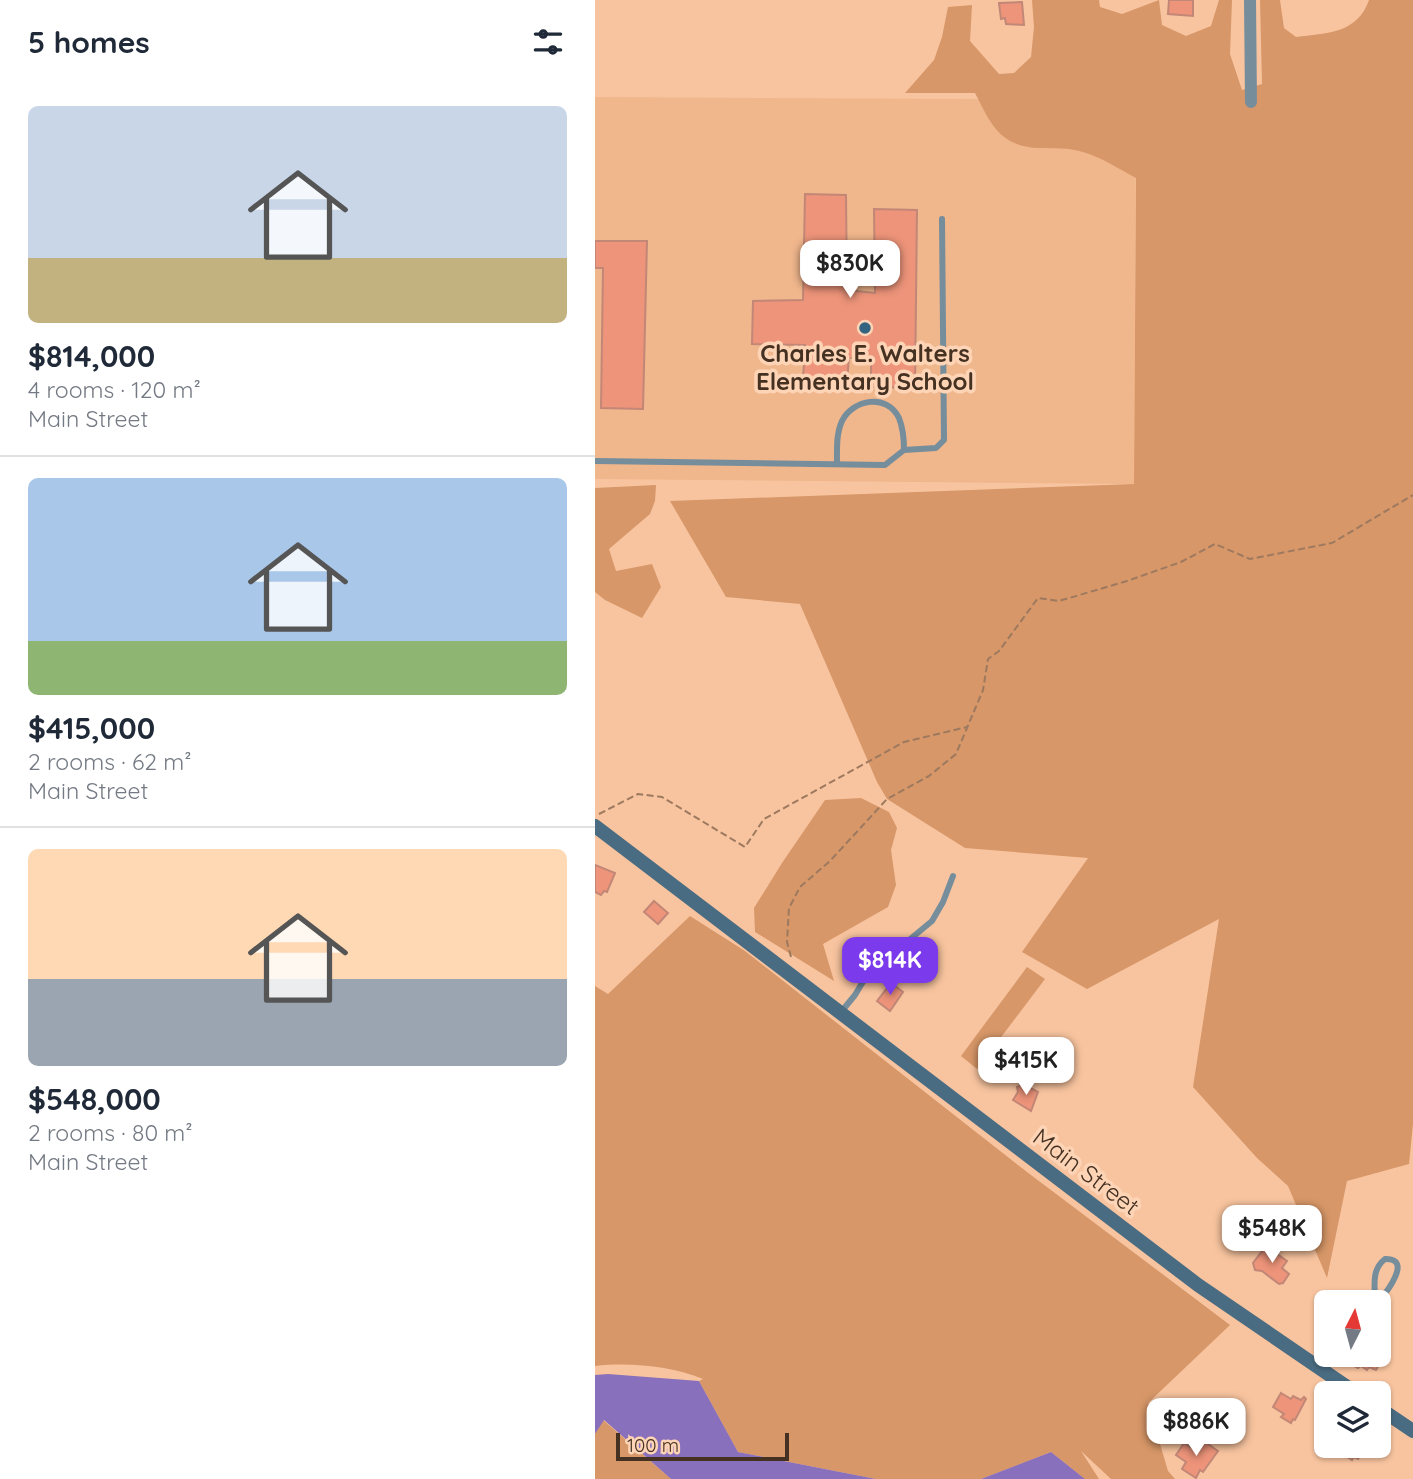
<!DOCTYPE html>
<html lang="en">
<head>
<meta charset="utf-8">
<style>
	:root { --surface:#fff; --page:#f6f6f7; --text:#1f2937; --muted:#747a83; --line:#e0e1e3; --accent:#7c3aed }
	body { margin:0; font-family:Quicksand,sans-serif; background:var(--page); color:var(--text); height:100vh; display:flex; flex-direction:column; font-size:26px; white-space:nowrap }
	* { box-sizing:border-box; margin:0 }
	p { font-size:23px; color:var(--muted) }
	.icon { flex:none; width:38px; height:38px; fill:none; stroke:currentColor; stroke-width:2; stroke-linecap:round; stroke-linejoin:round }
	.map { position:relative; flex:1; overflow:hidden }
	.side { display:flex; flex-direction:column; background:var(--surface); width:595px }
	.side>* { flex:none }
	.needle { width:46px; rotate:6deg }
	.controls { position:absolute; left:719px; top:1290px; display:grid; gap:14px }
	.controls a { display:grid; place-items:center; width:77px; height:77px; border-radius:10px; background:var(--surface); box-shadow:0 2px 5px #0004; font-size:35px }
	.scale { position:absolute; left:21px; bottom:18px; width:173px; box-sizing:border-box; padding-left:7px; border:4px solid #453122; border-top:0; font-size:19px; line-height:24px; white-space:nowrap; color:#453122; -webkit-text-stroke:5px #fed4b6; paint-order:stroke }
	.price { position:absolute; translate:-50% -60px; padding:0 16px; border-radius:14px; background:#fff; color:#222; font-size:23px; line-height:46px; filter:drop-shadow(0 2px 4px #0008) }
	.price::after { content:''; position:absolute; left:50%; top:42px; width:21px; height:16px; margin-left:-10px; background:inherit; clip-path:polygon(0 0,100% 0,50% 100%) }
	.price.selected { background:var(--accent); color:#fff }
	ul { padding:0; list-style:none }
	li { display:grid; align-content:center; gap:14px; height:371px; padding:0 28px }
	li+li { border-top:2px solid var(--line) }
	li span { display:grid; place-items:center; height:217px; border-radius:10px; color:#555 }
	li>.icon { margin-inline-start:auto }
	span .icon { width:126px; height:126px; fill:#fffc; stroke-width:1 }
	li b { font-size:30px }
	h2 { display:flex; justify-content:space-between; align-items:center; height:84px; padding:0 28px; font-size:30px }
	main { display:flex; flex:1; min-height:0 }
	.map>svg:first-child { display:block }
</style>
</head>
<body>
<main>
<section class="side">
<h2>5 homes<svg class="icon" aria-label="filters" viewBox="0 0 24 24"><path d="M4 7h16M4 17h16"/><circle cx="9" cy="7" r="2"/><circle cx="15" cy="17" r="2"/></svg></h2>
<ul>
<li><span style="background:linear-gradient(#c9d6e8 70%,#c2b280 0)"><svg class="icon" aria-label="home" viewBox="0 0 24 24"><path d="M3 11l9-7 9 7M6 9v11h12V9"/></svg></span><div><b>$814,000</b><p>4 rooms · 120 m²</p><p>Main Street</p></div></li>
<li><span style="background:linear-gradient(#a9c7e8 75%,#8fb573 0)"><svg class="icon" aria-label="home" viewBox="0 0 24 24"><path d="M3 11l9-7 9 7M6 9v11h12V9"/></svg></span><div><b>$415,000</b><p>2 rooms · 62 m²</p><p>Main Street</p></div></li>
<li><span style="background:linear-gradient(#ffd9b3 60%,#9aa5b1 0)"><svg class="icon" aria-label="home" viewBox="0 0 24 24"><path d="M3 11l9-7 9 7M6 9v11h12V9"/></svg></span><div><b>$548,000</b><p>2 rooms · 80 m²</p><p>Main Street</p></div></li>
</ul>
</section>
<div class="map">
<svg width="818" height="1479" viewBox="0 0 818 1479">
	<rect width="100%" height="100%" fill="#f8c49f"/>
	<!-- built -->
	<polygon fill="#f0b68c" points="0,97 541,100 539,484 0,479"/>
	<!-- green -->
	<g fill="#d79768">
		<path d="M437,0h67l1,7 22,7 37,-14 3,25 24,11 25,-10 8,-26h13l-2,54 12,36 20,-6 -2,-84h20l4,28 12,9c31,-4 61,-3 73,-37h44v1124l-4,40 -62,17 -20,97 -39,-92 -31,-28 -64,-71 26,-168 -132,70 -65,-37 66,-94 -123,-10 -78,-49 -10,-17 -77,-178 -74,-7 -56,-96 464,-17 2,-306c-17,-9 -35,-21 -53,-26 -15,-5 -29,-3 -43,-4 -40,-1 -49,-24 -65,-55h-70l29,-33 8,-23 6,-30 24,-2 -2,36 29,33 15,-1 17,-16 3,-30z"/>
		<polygon points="61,485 60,501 55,514 14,549 21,571 57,564 66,587 47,618 10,600 0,592 0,488"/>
		<polygon points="266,798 294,812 302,828 296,850 301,885 293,907 228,944 239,981 160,932 159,908 187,863 230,800"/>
		<path d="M95,916l55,35 282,221 203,153 -82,78 20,68 7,8h-64l-30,-28 18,28h-14l-34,-27 -70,27h-105l-138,-27 -39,-71 4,-2c-32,-13 -73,-17 -108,-13v-380l13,8z"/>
		<polygon points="432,967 450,979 382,1069 366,1056"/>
		<polygon points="8,1420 76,1479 0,1479 0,1434"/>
	</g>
	<!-- water -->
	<g fill="#8870bc">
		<polygon points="13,1374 104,1381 143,1452 281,1479 76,1479 9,1420 0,1434 0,1375"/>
		<polygon points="456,1452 490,1479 386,1479"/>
	</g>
	<!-- building -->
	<g fill="#ed947a" stroke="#c28776" stroke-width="2">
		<polygon points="574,0 598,0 598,16 573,14"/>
		<polygon points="427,2 429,25 411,24 410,18 406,19 404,3"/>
		<polygon points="210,194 251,195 252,290 280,293 279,209 322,210 320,388 276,387 276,358 254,358 252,381 208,379 210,345 157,344 158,301 208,300"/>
		<polygon points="0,241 52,241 48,409 6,408 8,268 0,268"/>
		<polygon points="0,865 20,873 12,892 9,891 6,895 0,892"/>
		<polygon points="59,901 73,913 63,924 49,912"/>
		<polygon points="296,983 308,992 295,1011 282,1001"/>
		<polygon points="428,1084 443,1092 436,1111 418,1100 423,1092 422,1087"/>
		<polygon points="671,1246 692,1261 687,1268 694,1274 688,1283 684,1284 667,1271 660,1270 658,1263"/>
		<polygon points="756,1354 783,1354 788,1358 781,1370 774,1367 772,1370 766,1366 763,1368 752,1362"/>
		<polygon points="686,1393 696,1399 698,1396 706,1400 709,1397 711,1399 700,1420 698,1419 696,1423 686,1417 689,1414 678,1407"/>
		<polygon points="610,1442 623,1451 608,1472 605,1470 601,1478 587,1469 591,1462 581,1455 589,1443 603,1452"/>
		<polygon points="736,1446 761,1446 769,1451 763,1459 759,1457 757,1460"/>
	</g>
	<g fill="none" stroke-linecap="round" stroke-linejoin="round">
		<!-- path -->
		<g stroke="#9d795f" stroke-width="2" stroke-dasharray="7 3.5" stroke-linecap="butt">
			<polyline points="4,814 43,794 67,797 150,847 169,819 309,742 372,727"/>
			<polyline points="196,957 192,942 194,908 205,887 235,861 292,799 334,776 361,754 388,690 393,659 404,651 443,598 464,601 532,581 586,562 620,544 655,559 737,543 818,495"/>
		</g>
		<!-- lane -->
		<g stroke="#768d9c" stroke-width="6">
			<polyline points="0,461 290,465 309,450 341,448 349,440 347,219"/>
			<path d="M242,464c0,-14 -1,-30 5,-43 11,-22 45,-28 57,-3 4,10 5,22 5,32"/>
			<polyline points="246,1012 260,995 272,975 337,921 348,902 358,876"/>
			<path d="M780,1302c0,-16 -4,-32 10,-43 28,-1 2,33 -7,43"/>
			<polyline points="724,1367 733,1354"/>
		</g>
		<!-- street -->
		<polyline stroke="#768d9c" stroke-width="12" points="655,0 656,102"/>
		<!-- secondary -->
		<g stroke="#4a6c82" stroke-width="14">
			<polyline points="0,826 603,1285 761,1393"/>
			<polyline points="784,1408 818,1431"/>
		</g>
	</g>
	<!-- markers -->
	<circle fill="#326481" stroke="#fed4b6" stroke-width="2.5" cx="270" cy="328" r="7"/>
	<g text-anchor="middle" stroke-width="7" stroke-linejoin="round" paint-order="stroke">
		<!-- poi labels -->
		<g font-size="24" font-weight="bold" fill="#453122" stroke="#fed4b6">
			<text x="270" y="362">Charles E. Walters<tspan x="270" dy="28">Elementary School</tspan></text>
		</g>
		<!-- street labels -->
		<g font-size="24" fill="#453122" stroke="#fed4b6">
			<text transform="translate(491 1172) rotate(37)" y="8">Main Street</text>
		</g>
	</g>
</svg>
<div class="controls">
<a><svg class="needle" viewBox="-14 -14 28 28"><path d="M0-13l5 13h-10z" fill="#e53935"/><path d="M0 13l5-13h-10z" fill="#747a83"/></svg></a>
<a><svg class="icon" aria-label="layers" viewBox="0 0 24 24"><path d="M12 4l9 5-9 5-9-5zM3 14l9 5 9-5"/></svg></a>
</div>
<div class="scale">100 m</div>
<b class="price" style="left:255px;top:300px">$830K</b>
<b class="price selected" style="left:295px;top:997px">$814K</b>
<b class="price" style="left:431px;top:1097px">$415K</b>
<b class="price" style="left:677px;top:1265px">$548K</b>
<b class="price" style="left:601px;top:1458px">$886K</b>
</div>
</main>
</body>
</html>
